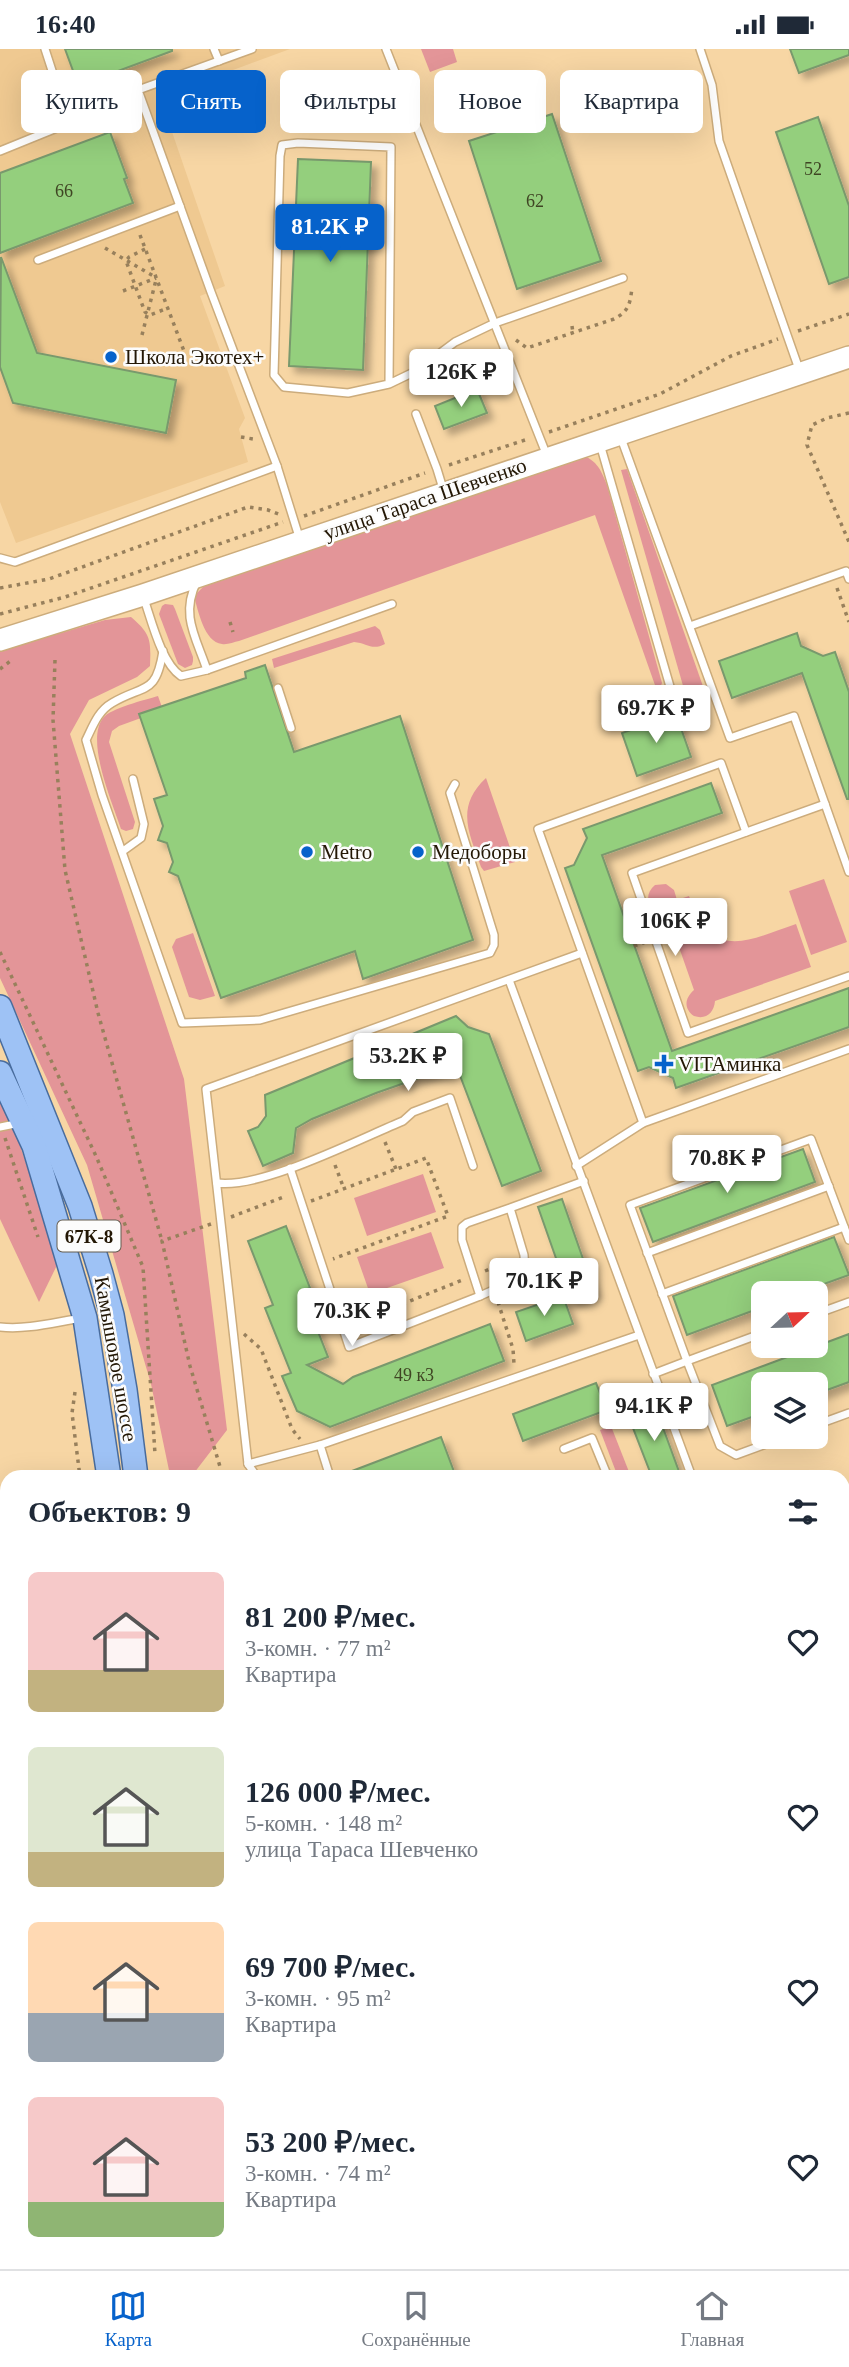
<!DOCTYPE html>
<html lang="ru">
<head>
<meta charset="utf-8">
<style>
	:root { --surface:#fff; --page:#f6f6f7; --text:#1f2937; --muted:#747a83; --line:#e0e1e3; --accent:#0662cb }
	body { margin:0; font-family:Georgia,serif; background:var(--page); color:var(--text); height:100vh; display:flex; flex-direction:column; font-size:26px; white-space:nowrap }
	* { box-sizing:border-box; margin:0 }
	p { font-size:23px; color:var(--muted) }
	.icon { flex:none; width:38px; height:38px; fill:none; stroke:currentColor; stroke-width:2; stroke-linecap:round; stroke-linejoin:round }
	.map { position:relative; flex:1; overflow:hidden }
	.drawer { position:absolute; left:0px; top:1421px; width:850px; height:800px; display:flex; flex-direction:column; background:var(--surface); border-radius:21px 21px 0 0; box-shadow:0 7px 28px #0002 }
	.drawer>* { flex:none }
	.top-card { position:absolute; left:21px; top:21px; width:808px; height:63px; display:flex; gap:14px }
	.needle { width:46px; rotate:68deg }
	.tools { position:absolute; left:751px; top:1232px; display:grid; gap:14px }
	.tools a { display:grid; place-items:center; width:77px; height:77px; border-radius:10px; background:var(--surface); box-shadow:0 7px 28px #0002; font-size:35px }
	.price { position:absolute; translate:-50% -60px; padding:0 16px; border-radius:7px; background:#fff; color:#222; font-size:23px; line-height:46px; filter:drop-shadow(0 2px 4px #0008) }
	.price::after { content:''; position:absolute; left:50%; top:42px; width:21px; height:16px; margin-left:-10px; background:inherit; clip-path:polygon(0 0,100% 0,50% 100%) }
	.price.current { background:var(--accent); color:#fff }
	ul { padding:0; list-style:none }
	li { display:flex; align-items:center; gap:21px; height:175px; padding:0 28px }
	li span { display:grid; place-items:center; flex:none; width:196px; height:140px; border-radius:10px; color:#555 }
	li>.icon { margin-inline-start:auto }
	span .icon { width:84px; height:84px; fill:#fffc; stroke-width:1 }
	li b { font-size:30px }
	h2 { display:flex; justify-content:space-between; align-items:center; height:84px; padding:0 28px; font-size:30px }
	.pill { padding:0 24px; border-radius:10px; background:var(--surface); box-shadow:0 7px 28px #0002; font-size:24px; line-height:63px }
	.pill.current { background:var(--accent); color:#fff }
	.status { display:flex; justify-content:space-between; align-items:center; height:49px; padding:0 35px; background:var(--surface); direction:ltr }
	.status svg { height:19px; fill:currentColor }
	.tabs { display:flex; justify-content:space-around; align-items:center; height:98px; border-top:2px solid var(--line); background:var(--surface); font-size:19px; color:var(--muted) }
	.tabs a { display:grid; justify-items:center; gap:4px }
	.tabs .current { color:var(--accent) }
	.map>svg:first-child { display:block }
</style>
</head>
<body>
<div class="status"><b>16:40</b><svg viewBox="0 0 49 12"><path d="M0 12V9h3v3zM5 12V6h3v6zM10 12V3h3v9zM15 12V0h3v12zM26 1h20v11H26zM47 4h2v5h-2z"/></svg></div>
<div class="map">
<svg width="849" height="2220" viewBox="0 0 849 2220">
	<defs>
		<filter id="shadow"><feDropShadow dx="6" dy="6" stdDeviation="3.5" flood-color="#0004"/></filter>
	</defs>
	<rect width="100%" height="100%" fill="#f7d6a4"/>
	<!-- built -->
	<polygon fill="#efc991" points="0,0 290,0 160,48 225,237 200,247 245,369 239,380 248,413 16,494 0,453"/>
	<!-- green -->
	<g fill="#e39598">
		<polygon points="421,0 453,0 457,13 430,23"/>
		<polygon points="533,29 542,59 495,73 485,44"/>
		<path d="M578,404c18,7 22,14 29,32l55,198 -3,8 -3,-3 -61,-173 -356,126c-5,1 -12,4 -17,3 -18,-2 -24,-34 -28,-48l9,-9z"/>
		<polygon points="627,420 706,646 688,654 621,421"/>
		<polygon points="165,555 173,556 175,560 193,608 193,612 192,616 185,619 178,615 159,565 162,557"/>
		<path d="M131,568c20,17 20,23 19,49l-13,11 -48,23 -19,34 114,345 43,351 -36,47h-18l-3,-2 -19,-91 -64,-219 -87,-187v-327l105,-31z"/>
		<path d="M375,577l5,4 5,14c-13,7 -18,-1 -31,-2l-80,26 -2,-9z"/>
		<path d="M158,647l5,14 -44,16 -7,5 -3,11 26,80 -2,7 -7,2 -5,-2c-8,-25 -36,-88 -18,-111 8,-10 42,-18 55,-22z"/>
		<path d="M486,729l29,84 -31,9 -3,-4c-12,-34 -26,-60 5,-89z"/>
		<polygon points="824,830 847,893 811,906 789,842"/>
		<path d="M666,835l8,6 3,10 12,-4c24,65 55,46 107,28l15,43 -96,34c-1,12 -9,19 -21,15 -11,-8 -9,-18 0,-26l-27,-77h-5l-10,-4c-6,-9 -5,-17 3,-24z"/>
		<polygon points="193,884 215,947 200,951 189,948 172,898 176,890"/>
		<polygon points="0,1046 12,1073 59,1212 39,1253 0,1170"/>
		<polygon points="423,1125 436,1163 367,1187 354,1149"/>
		<polygon points="431,1183 444,1219 370,1245 357,1208"/>
		<polygon points="611,1377 631,1428 618,1428 600,1381"/>
	</g>
	<!-- building -->
	<g fill="#94cf7d" stroke="#79996d" stroke-width="2" filter="url(#shadow)">
		<polygon points="65,0 172,0 172,2 115,23 130,66 116,71 102,30 79,38"/>
		<polygon points="790,0 849,0 849,6 799,24"/>
		<polygon points="552,65 601,212 517,240 469,92"/>
		<polygon points="818,68 849,157 849,228 829,235 776,83"/>
		<polygon points="110,83 127,129 124,130 133,154 0,204 0,124"/>
		<polygon points="298,110 371,113 363,321 289,317"/>
		<polygon points="1,208 37,304 176,331 166,384 13,354 0,318"/>
		<polygon points="477,340 487,364 444,380 435,357"/>
		<polygon points="797,584 801,597 823,607 835,603 849,643 849,750 847,750 802,624 732,649 719,612"/>
		<polygon points="265,616 294,703 400,667 473,891 363,930 355,902 221,949 178,827 169,823 173,813 167,794 158,791 163,777 154,750 167,746 139,665 246,629 245,623"/>
		<polygon points="676,665 691,708 637,727 622,684"/>
		<polygon points="711,734 722,764 602,806 672,1002 849,939 849,978 676,1039 673,1029 649,1018 638,1022 565,819 574,816 587,789 583,780"/>
		<polygon points="456,967 468,978 489,985 541,1122 502,1137 456,1016 376,1044 312,1070 296,1079 293,1104 263,1117 248,1082 258,1078 266,1067 265,1046"/>
		<polygon points="803,1100 815,1133 653,1193 640,1159"/>
		<polygon points="562,1150 595,1244 571,1252 538,1158"/>
		<polygon points="286,1177 310,1239 302,1242 328,1308 307,1316 343,1335 353,1328 490,1275 504,1312 330,1378 297,1362 282,1327 291,1324 265,1259 273,1256 248,1192"/>
		<polygon points="834,1188 849,1226 799,1244 763,1244 763,1258 687,1286 673,1247"/>
		<polygon points="563,1247 573,1275 526,1292 516,1263"/>
		<polygon points="849,1285 849,1333 816,1345 816,1335 763,1335 763,1364 727,1377 712,1336"/>
		<polygon points="596,1334 607,1361 523,1392 513,1365"/>
		<polygon points="655,1357 681,1428 652,1428 628,1366"/>
		<polygon points="441,1388 456,1428 340,1428 339,1427"/>
	</g>
	<g fill="none" stroke-linecap="round" stroke-linejoin="round">
		<!-- service casing -->
		<g stroke="#ccac7c" stroke-width="10">
			<g id="service">
				<polyline points="214,0 219,12"/>
				<polyline points="252,0 138,41 211,243 277,417 300,491"/>
				<polyline points="386,0 547,407"/>
				<polyline points="700,0 712,36 719,92 800,323"/>
				<polyline points="0,102 69,74 45,0"/>
				<polyline points="38,211 180,157"/>
				<polyline points="389,335 391,98 298,94 282,96 280,107 274,326 284,338 348,344 389,335 416,322 455,293 495,274 623,229"/>
				<polyline points="416,365 437,420 444,443"/>
				<polyline points="621,389 730,689 794,667 849,823"/>
				<polyline points="600,395 671,641 668,656 655,665"/>
				<polyline points="0,509 15,513 277,417"/>
				<path d="M197,532c-17,34 -1,56 10,89"/>
				<path d="M143,547c8,22 18,67 38,80l26,-6 185,-66"/>
				<polyline points="690,577 846,522 849,530"/>
				<path d="M163,602c-7,45 -19,33 -51,52 -14,8 -19,23 -26,37l16,55 80,228 78,-3 230,-67 4,-8v-10l-44,-142 5,-9"/>
				<polyline points="278,639 291,679"/>
				<polyline points="825,755 632,824 688,984 849,927"/>
				<polyline points="746,783 721,714 538,780 643,1074 849,1000"/>
				<polyline points="123,802 141,789 144,775 133,730"/>
				<polyline points="509,931 692,1428"/>
				<polyline points="0,1078 20,1074"/>
				<polyline points="576,1117 643,1074"/>
				<polyline points="290,1119 349,1298 480,1247"/>
				<path d="M217,1134c45,6 142,-44 186,-62l10,-9 37,-14 23,68"/>
				<polyline points="510,1159 467,1174 462,1178 462,1191 480,1247 511,1233 525,1222 524,1206 510,1159 584,1132"/>
				<polyline points="647,1204 829,1137"/>
				<polyline points="662,1245 844,1178"/>
				<polyline points="816,1265 849,1253"/>
				<path d="M0,1278c28,3 55,-5 82,-9"/>
				<polyline points="763,1284 687,1312 720,1397 736,1406 785,1388"/>
				<polyline points="653,1325 687,1312 630,1156 811,1090 849,1191"/>
				<polyline points="816,1376 849,1364"/>
				<polyline points="320,1396 248,1415 206,1040 582,904"/>
				<polyline points="564,1400 592,1389 608,1428"/>
				<polyline points="248,1415 257,1428"/>
				<polyline points="330,1428 320,1396 639,1286"/>
				<polyline points="0,1681 7,1681"/>
				<polyline points="844,2154 849,2152"/>
				<polyline points="0,2176 7,2176"/>
				<polyline points="72,2214 72,2220"/>
				<polyline points="272,2214 272,2220"/>
				<polyline points="364,2214 364,2220"/>
				<polyline points="691,2214 693,2220"/>
				<polyline points="788,2220 793,2214"/>
			</g>
		</g>
		<!-- secondary casing -->
		<g stroke="#ccac7c" stroke-width="24">
			<polyline id="secondary" points="0,591 143,546 849,308"/>
		</g>
		<!-- primary casing -->
		<g stroke="#496c9d" stroke-width="26">
			<g id="primary">
				<polyline points="0,958 80,1157 101,1225 112,1266 125,1341 136,1428"/>
				<polyline points="0,1024 34,1097 85,1269 109,1428"/>
				<polyline points="153,2214 153,2220"/>
				<polyline points="175,2214 175,2220"/>
			</g>
		</g>
		<!-- path -->
		<g stroke="#98805c" stroke-width="3.5" stroke-dasharray="3.5 5" stroke-linecap="butt">
			<polyline points="140,186 184,302"/>
			<polyline points="105,199 155,228"/>
			<polyline points="145,200 129,208 126,212 145,263 150,266 168,259"/>
			<polyline points="123,242 156,229"/>
			<polyline points="572,277 573,284"/>
			<polyline points="798,282 849,265"/>
			<polyline points="142,286 156,231"/>
			<path d="M516,291l11,8 87,-29c15,-8 16,-15 18,-31"/>
			<polyline points="849,364 827,369 812,376 807,396 849,493"/>
			<polyline points="549,383 660,345 731,307 778,290"/>
			<polyline points="241,388 253,390"/>
			<polyline points="449,416 528,390"/>
			<polyline points="304,467 425,424"/>
			<polyline points="0,539 49,530 248,458 268,461 281,466"/>
			<polyline points="837,539 849,573"/>
			<polyline points="0,565 65,548 283,473"/>
			<polyline points="230,573 233,583"/>
			<polyline points="55,611 53,671 65,821 98,964 162,1192"/>
			<polyline points="0,620 13,610"/>
			<polyline points="634,897 646,893"/>
			<polyline points="0,903 96,1107 143,1218 155,1405"/>
			<polyline points="5,1089 38,1188"/>
			<polyline points="385,1093 396,1120"/>
			<polyline points="335,1116 344,1140"/>
			<polyline points="311,1152 426,1109 448,1167 333,1210"/>
			<polyline points="231,1168 286,1147"/>
			<polyline points="211,1175 162,1192 190,1317 221,1421"/>
			<polyline points="485,1222 500,1216 510,1218"/>
			<polyline points="498,1253 513,1300 514,1315"/>
			<polyline points="355,1274 465,1230"/>
			<polyline points="244,1285 261,1300 292,1380 300,1390"/>
			<polyline points="75,1343 72,1364 80,1428"/>
			<polyline points="124,2214 124,2220"/>
			<polyline points="198,2214 199,2220"/>
		</g>
		<!-- service -->
		<use href="#service" stroke="#fff" stroke-width="7"/>
		<!-- secondary -->
		<use href="#secondary" stroke="#fff" stroke-width="21"/>
		<!-- primary -->
		<use href="#primary" stroke="#9ec2f5" stroke-width="23"/>
	</g>
	<!-- markers -->
	<g fill="#0662cb" stroke="#fcfcfc" stroke-width="2.5">
		<circle cx="111" cy="308" r="7"/>
		<circle cx="307" cy="803" r="7"/>
		<circle cx="418" cy="803" r="7"/>
		<path d="M660.5 1004.5h7v7h7v7h-7v7h-7v-7h-7v-7h7z"/>
	</g>
	<g text-anchor="middle" stroke-width="5" stroke-linejoin="round" paint-order="stroke">
		<!-- number labels -->
		<g font-size="18" fill="#3f4523">
			<text x="813" y="126">52</text>
			<text x="64" y="148">66</text>
			<text x="535" y="158">62</text>
			<text x="414" y="1332">49 к3</text>
		</g>
		<!-- shield labels -->
		<rect fill="#fcfcfc" stroke="#645c4f" stroke-width="2" x="57.5" y="1171.5" width="63" height="31" rx="5"/>
		<g font-size="19" font-weight="bold" fill="#231705">
			<text x="89" y="1194">67К-8</text>
		</g>
		<!-- poi labels -->
		<g font-size="21" fill="#231705" stroke="#fcfcfc" text-anchor="start">
			<text x="125" y="315">Школа Экотех+</text>
			<text x="321" y="810">Metro</text>
			<text x="432" y="810">Медоборы</text>
			<text x="678" y="1022">VITAминка</text>
		</g>
		<!-- street labels -->
		<g font-size="21" fill="#231705" stroke="#fcfcfc">
			<text transform="translate(425 450) rotate(-19)" y="7">улица Тараса Шевченко</text>
			<text transform="translate(116 1310) rotate(80)" y="7">Камышовое шоссе</text>
		</g>
	</g>
</svg>
<div class="tools">
<a><svg class="needle" viewBox="-14 -14 28 28"><path d="M0-13l5 13h-10z" fill="#e53935"/><path d="M0 13l5-13h-10z" fill="#747a83"/></svg></a>
<a><svg class="icon" aria-label="layers" viewBox="0 0 24 24"><path d="M12 4l9 5-9 5-9-5zM3 14l9 5 9-5"/></svg></a>
</div>
<b class="price current" style="left:330px;top:215px">81.2K ₽</b>
<b class="price" style="left:461px;top:360px">126K ₽</b>
<b class="price" style="left:656px;top:696px">69.7K ₽</b>
<b class="price" style="left:675px;top:909px">106K ₽</b>
<b class="price" style="left:408px;top:1044px">53.2K ₽</b>
<b class="price" style="left:727px;top:1146px">70.8K ₽</b>
<b class="price" style="left:544px;top:1269px">70.1K ₽</b>
<b class="price" style="left:352px;top:1299px">70.3K ₽</b>
<b class="price" style="left:654px;top:1394px">94.1K ₽</b>
<div class="top-card">
<a class="pill">Купить</a>
<a class="pill current">Снять</a>
<a class="pill">Фильтры</a>
<a class="pill">Новое</a>
<a class="pill">Квартира</a>
</div>
<section class="drawer">
<h2>Объектов: 9<svg class="icon" aria-label="filters" viewBox="0 0 24 24"><path d="M4 7h16M4 17h16"/><circle cx="9" cy="7" r="2"/><circle cx="15" cy="17" r="2"/></svg></h2>
<ul>
<li><span style="background:linear-gradient(#f6c9c9 70%,#c2b280 0)"><svg class="icon" aria-label="home" viewBox="0 0 24 24"><path d="M3 11l9-7 9 7M6 9v11h12V9"/></svg></span><div><b>81 200 ₽/мес.</b><p>3-комн. · 77 m²</p><p>Квартира</p></div><svg class="icon" aria-label="heart" viewBox="0 0 24 24"><path d="M12 20l-8-8c-3-5 5-10 8-4 3-6 11-1 8 4z"/></svg></li>
<li><span style="background:linear-gradient(#dfe7d0 75%,#c2b280 0)"><svg class="icon" aria-label="home" viewBox="0 0 24 24"><path d="M3 11l9-7 9 7M6 9v11h12V9"/></svg></span><div><b>126 000 ₽/мес.</b><p>5-комн. · 148 m²</p><p>улица Тараса Шевченко</p></div><svg class="icon" aria-label="heart" viewBox="0 0 24 24"><path d="M12 20l-8-8c-3-5 5-10 8-4 3-6 11-1 8 4z"/></svg></li>
<li><span style="background:linear-gradient(#ffd9b3 65%,#9aa5b1 0)"><svg class="icon" aria-label="home" viewBox="0 0 24 24"><path d="M3 11l9-7 9 7M6 9v11h12V9"/></svg></span><div><b>69 700 ₽/мес.</b><p>3-комн. · 95 m²</p><p>Квартира</p></div><svg class="icon" aria-label="heart" viewBox="0 0 24 24"><path d="M12 20l-8-8c-3-5 5-10 8-4 3-6 11-1 8 4z"/></svg></li>
<li><span style="background:linear-gradient(#f6c9c9 75%,#8fb573 0)"><svg class="icon" aria-label="home" viewBox="0 0 24 24"><path d="M3 11l9-7 9 7M6 9v11h12V9"/></svg></span><div><b>53 200 ₽/мес.</b><p>3-комн. · 74 m²</p><p>Квартира</p></div><svg class="icon" aria-label="heart" viewBox="0 0 24 24"><path d="M12 20l-8-8c-3-5 5-10 8-4 3-6 11-1 8 4z"/></svg></li>
</ul>
</section>
</div>
<nav class="tabs">
<a class="current"><svg class="icon" aria-label="map" viewBox="0 0 24 24"><path d="M3 6l6-2 6 2 6-2v14l-6 2-6-2-6 2zM9 4v14M15 6v14"/></svg>Карта</a>
<a><svg class="icon" aria-label="saved" viewBox="0 0 24 24"><path d="M7 4h10v16l-5-4-5 4z"/></svg>Сохранённые</a>
<a><svg class="icon" aria-label="home" viewBox="0 0 24 24"><path d="M3 11l9-7 9 7M6 9v11h12V9"/></svg>Главная</a>
</nav>
</body>
</html>
